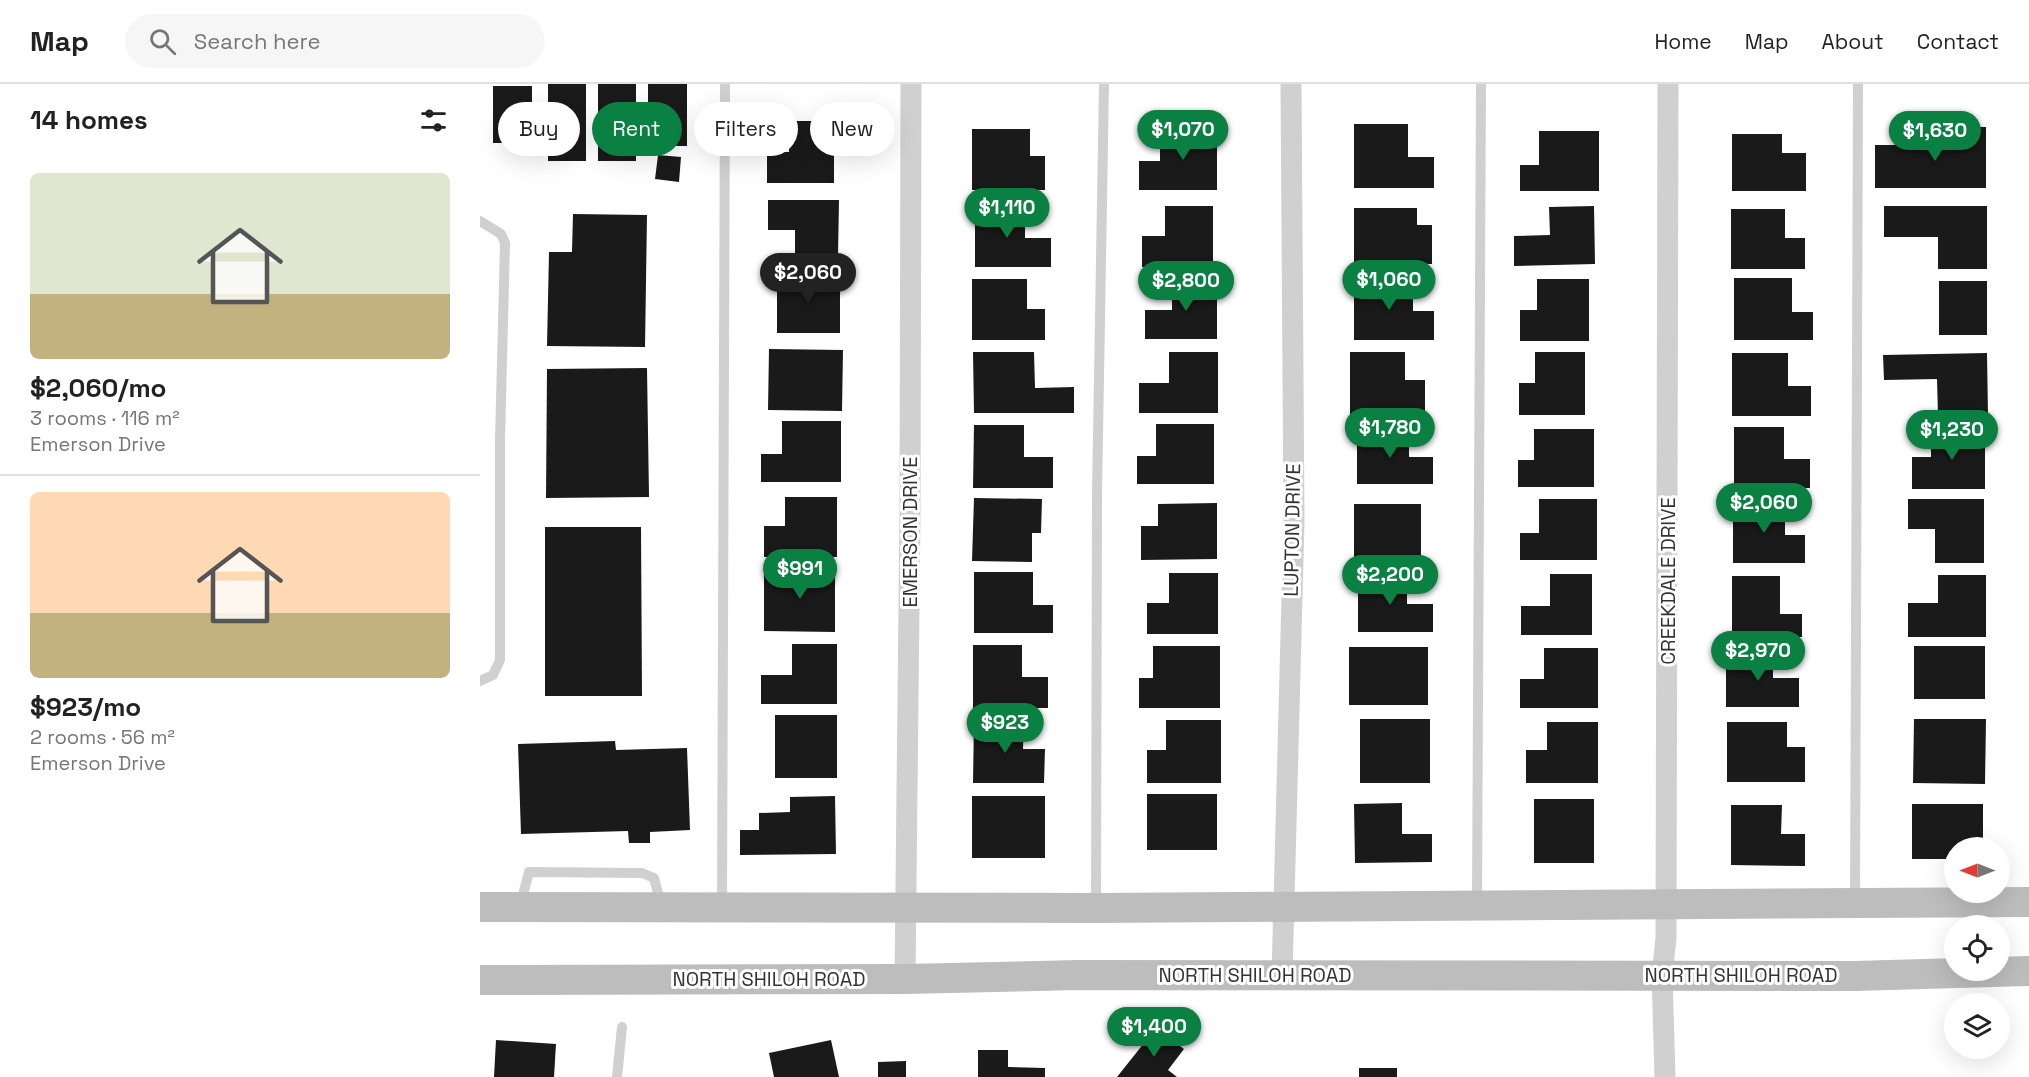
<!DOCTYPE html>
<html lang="en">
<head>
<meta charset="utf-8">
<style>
	:root { --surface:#fff; --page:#f6f6f6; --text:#222; --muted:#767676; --line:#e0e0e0; --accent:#0b8043 }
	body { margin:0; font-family:"Space Grotesk",sans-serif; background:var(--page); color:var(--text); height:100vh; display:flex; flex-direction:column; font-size:22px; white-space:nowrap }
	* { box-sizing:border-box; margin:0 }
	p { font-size:20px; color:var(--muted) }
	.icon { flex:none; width:33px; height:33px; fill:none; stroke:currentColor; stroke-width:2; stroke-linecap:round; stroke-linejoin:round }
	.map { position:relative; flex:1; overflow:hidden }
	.drawer { display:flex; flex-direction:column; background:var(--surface); width:480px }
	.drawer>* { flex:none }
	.top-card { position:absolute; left:18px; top:18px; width:570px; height:54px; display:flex; gap:12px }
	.needle { width:39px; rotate:270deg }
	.buttons { position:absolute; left:1464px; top:753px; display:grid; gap:12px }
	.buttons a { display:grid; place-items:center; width:66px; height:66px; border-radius:50%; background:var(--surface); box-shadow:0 6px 24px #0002; font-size:30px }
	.price { position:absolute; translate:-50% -51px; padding:0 14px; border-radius:21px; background:var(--accent); color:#fff; font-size:20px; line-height:39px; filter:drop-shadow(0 2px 3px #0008) }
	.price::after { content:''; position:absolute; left:50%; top:36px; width:18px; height:14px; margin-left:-9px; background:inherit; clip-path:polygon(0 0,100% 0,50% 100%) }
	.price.active { background:#222; color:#fff }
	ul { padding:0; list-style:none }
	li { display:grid; align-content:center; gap:12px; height:318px; padding:0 30px }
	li+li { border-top:2px solid var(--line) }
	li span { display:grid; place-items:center; height:186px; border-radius:9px; color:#555 }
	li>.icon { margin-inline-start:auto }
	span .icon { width:108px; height:108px; fill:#fffc; stroke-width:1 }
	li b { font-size:26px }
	h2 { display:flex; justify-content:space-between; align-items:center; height:72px; padding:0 30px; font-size:26px }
	.chip { padding:0 21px; border-radius:27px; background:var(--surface); box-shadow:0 6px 24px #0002; font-size:21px; line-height:54px }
	.chip.active { background:var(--accent); color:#fff }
	header { display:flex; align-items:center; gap:36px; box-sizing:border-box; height:84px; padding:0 30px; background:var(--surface); border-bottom:2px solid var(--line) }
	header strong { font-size:28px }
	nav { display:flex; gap:33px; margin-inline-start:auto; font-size:21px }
	.search { width:420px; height:54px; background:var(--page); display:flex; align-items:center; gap:15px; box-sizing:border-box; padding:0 21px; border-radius:33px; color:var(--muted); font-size:22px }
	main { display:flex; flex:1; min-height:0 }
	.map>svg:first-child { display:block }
</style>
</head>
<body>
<header>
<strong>Map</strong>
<div class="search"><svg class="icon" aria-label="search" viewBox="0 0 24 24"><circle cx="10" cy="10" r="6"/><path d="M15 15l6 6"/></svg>Search here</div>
<nav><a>Home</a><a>Map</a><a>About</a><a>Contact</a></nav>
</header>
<main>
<section class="drawer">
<h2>14 homes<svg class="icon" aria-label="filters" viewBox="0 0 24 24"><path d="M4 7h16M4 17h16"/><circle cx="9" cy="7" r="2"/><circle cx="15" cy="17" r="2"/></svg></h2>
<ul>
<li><span style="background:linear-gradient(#dfe7d0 65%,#c2b280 0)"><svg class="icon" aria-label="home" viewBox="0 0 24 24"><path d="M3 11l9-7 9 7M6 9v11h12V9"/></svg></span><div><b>$2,060/mo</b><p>3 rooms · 116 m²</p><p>Emerson Drive</p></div></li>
<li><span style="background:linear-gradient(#ffd9b3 65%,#c2b280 0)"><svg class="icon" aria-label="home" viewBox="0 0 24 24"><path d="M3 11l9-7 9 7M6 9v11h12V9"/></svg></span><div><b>$923/mo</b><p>2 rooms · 56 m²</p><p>Emerson Drive</p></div></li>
</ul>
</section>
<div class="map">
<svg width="1549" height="993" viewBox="0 0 1549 993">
	<rect width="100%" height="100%" fill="#fff"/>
	<!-- building -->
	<g fill="#1a1a1a">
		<rect x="68" y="0" width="38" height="77"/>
		<rect x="118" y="0" width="38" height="77"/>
		<rect x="168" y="0" width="39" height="62"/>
		<rect x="13" y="2" width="39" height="57"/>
		<polygon points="309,37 354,37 354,99 287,99 287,68 309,68"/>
		<polygon points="874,40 928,40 928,73 954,73 954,104 874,104"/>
		<polygon points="1456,43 1506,43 1506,104 1395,104 1395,61 1456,61"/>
		<polygon points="680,44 737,44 737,106 659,106 659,77 680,77"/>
		<polygon points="492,45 550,45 550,72 565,72 565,106 492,106"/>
		<polygon points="1059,47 1119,47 1119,107 1040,107 1040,81 1059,81"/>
		<polygon points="1252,50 1302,50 1302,69 1326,69 1326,107 1252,107"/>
		<polygon points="178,71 201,73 199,98 175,95"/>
		<polygon points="288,116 359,116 358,173 315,173 315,146 288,146"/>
		<polygon points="495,121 545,121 545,154 571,154 571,183 495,183"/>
		<polygon points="685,122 733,122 733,183 662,183 662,152 685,152"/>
		<polygon points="1114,122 1115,180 1034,182 1034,152 1070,151 1069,123"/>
		<polygon points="1404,122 1507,122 1507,185 1458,185 1458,153 1404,153"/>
		<polygon points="874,124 937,124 937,141 952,141 952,180 874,180"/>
		<polygon points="1251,125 1305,125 1305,154 1325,154 1325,185 1251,185"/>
		<polygon points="93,130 167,131 165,263 67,262 69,168 92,168"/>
		<rect x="297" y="190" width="63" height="59"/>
		<polygon points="874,194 933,194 933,227 954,227 954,256 874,256"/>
		<polygon points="1254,194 1312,194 1312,228 1333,228 1333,256 1254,256"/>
		<polygon points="492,195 547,195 547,225 565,225 565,256 492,256"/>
		<polygon points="692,195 737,195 737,255 665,255 665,226 692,226"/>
		<polygon points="1057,195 1109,195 1109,257 1040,257 1040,226 1057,226"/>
		<rect x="1459" y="197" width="48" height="54"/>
		<polygon points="289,265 363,266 362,327 288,326"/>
		<polygon points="493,268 554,268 555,304 594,303 594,329 494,329"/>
		<polygon points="689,268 738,268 738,329 659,329 659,299 689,299"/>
		<polygon points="870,268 925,268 925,296 945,296 945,331 870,331"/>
		<polygon points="1055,268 1105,268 1105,331 1039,331 1039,299 1055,299"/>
		<polygon points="1252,269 1308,269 1308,302 1331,302 1331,332 1252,332"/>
		<polygon points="1507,269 1508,331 1458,332 1457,295 1404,296 1403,271"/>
		<polygon points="167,284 169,413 66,414 67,285"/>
		<polygon points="302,337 361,337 361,398 281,398 281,370 302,370"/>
		<polygon points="676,340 734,340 734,400 657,400 657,372 676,372"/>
		<polygon points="494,341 544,341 544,373 573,373 573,404 493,404"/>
		<polygon points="1254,343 1304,343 1304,375 1330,375 1330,404 1254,404"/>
		<polygon points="877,344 929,344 929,373 953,373 953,400 877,400"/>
		<polygon points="1451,344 1505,344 1505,405 1432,405 1432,373 1451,373"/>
		<polygon points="1054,345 1114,345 1114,403 1038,403 1038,376 1054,376"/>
		<polygon points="305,413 357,413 357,473 284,473 284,442 305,442"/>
		<polygon points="494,414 562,415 561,449 552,449 552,478 492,477"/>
		<polygon points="1059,415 1117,415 1117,476 1040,476 1040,449 1059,449"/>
		<polygon points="1428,415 1504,415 1504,479 1455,479 1455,445 1428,445"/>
		<polygon points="1253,416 1305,416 1305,451 1325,451 1325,479 1253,479"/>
		<polygon points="737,419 737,475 661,476 661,442 678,442 678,420"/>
		<rect x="874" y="420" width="67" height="59"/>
		<polygon points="65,443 161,443 162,612 65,612"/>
		<polygon points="284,485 355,485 355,548 284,547"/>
		<polygon points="494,488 553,488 553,521 573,521 573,549 494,549"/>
		<polygon points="689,489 738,489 738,550 667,550 667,519 689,519"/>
		<polygon points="878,490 927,490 927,520 953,520 953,548 878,548"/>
		<polygon points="1070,490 1112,490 1112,551 1041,551 1041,522 1070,522"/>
		<polygon points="1458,491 1506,491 1506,553 1428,553 1428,519 1458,519"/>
		<polygon points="1252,492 1300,492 1300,530 1322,530 1322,553 1252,553"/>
		<polygon points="312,560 357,560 357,620 281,620 281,591 312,591"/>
		<polygon points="493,561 542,561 542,593 568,593 568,624 493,624"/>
		<polygon points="673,562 740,562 740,624 659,624 659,594 673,594"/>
		<rect x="1434" y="562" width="71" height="53"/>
		<rect x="869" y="563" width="79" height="58"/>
		<polygon points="1064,564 1118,564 1118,624 1040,624 1040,595 1064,595"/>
		<polygon points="1246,566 1293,566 1293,594 1319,594 1319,623 1246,623"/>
		<rect x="295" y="631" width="62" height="63"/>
		<polygon points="494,635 544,636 543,665 565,665 564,699 493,699"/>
		<rect x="880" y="635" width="70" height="64"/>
		<polygon points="1434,635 1506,635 1505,700 1433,699"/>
		<polygon points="686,636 741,636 741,699 667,699 667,666 686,666"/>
		<polygon points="1067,638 1118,638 1118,699 1046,699 1046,666 1067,666"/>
		<polygon points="1247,638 1307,638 1307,663 1325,663 1325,698 1247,698"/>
		<polygon points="135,657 136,666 207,664 210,746 170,748 170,759 149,759 148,747 41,750 38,660"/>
		<rect x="667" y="710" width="70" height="56"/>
		<polygon points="355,712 356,770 260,771 260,746 279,746 279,729 310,728 310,713"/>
		<rect x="492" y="712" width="73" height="62"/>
		<rect x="1054" y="715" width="60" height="64"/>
		<polygon points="922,719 922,750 952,750 952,778 875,779 874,720"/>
		<polygon points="1432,720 1503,720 1503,764 1474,764 1474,775 1432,775"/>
		<polygon points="1251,721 1302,721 1301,750 1325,750 1325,782 1251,781"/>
		<polygon points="676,944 704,965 688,986 697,993 637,993"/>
		<polygon points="16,956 76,960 74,993 14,993"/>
		<polygon points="351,956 359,993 294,993 289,969"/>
		<polygon points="498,966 528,966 528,983 565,984 565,993 498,993"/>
		<polygon points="426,977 426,993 398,993 398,978"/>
		<rect x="879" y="984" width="38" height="9"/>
	</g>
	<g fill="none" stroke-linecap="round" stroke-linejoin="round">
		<!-- service -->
		<g stroke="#d0d0d0" stroke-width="10">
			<polyline points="0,137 21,150 25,159 20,356 20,576 13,591 0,597"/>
			<polyline points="1375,818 1378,0"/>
			<polyline points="242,820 245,0"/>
			<polyline points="997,820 1001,0"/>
			<polyline points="40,822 49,788 162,789 174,794 181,820"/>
			<polyline points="616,824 617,411 624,0"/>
			<polyline points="137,993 142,943"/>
		</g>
		<!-- minor -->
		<g stroke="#d0d0d0" stroke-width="21">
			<polyline points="802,892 814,437 811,0"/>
			<polyline points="425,895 430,428 431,0"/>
			<polyline points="1185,993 1182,890 1186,854 1188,0"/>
		</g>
		<!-- secondary -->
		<g stroke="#bdbdbd" stroke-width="30">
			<polyline points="0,823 616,824 1549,818"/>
			<polyline points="0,896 425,895 598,891 1374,892 1549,887"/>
		</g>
	</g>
	<g text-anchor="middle" stroke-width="6" stroke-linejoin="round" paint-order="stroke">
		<!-- street labels -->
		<g font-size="20" fill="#333" stroke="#fff">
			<text transform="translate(812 446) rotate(-89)" y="7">LUPTON DRIVE</text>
			<text transform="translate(430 448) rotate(-90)" y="7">EMERSON DRIVE</text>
			<text transform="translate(1188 497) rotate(-90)" y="7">CREEKDALE DRIVE</text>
			<text x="775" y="898">NORTH SHILOH ROAD</text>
			<text x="1261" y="898">NORTH SHILOH ROAD</text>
			<text x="289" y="902">NORTH SHILOH ROAD</text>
		</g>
	</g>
</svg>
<div class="buttons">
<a><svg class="needle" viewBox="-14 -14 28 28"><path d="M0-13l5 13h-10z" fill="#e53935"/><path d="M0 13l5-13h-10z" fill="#767676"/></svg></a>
<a><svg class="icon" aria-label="locate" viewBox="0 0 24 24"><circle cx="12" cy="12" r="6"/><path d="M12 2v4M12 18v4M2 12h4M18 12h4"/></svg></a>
<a><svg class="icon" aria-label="layers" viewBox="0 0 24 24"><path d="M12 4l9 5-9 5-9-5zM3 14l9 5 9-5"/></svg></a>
</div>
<b class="price" style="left:703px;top:77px">$1,070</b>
<b class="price" style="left:1455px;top:78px">$1,630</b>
<b class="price" style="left:527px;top:155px">$1,110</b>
<b class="price active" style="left:328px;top:220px">$2,060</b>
<b class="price" style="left:909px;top:227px">$1,060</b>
<b class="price" style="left:706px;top:228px">$2,800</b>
<b class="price" style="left:910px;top:375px">$1,780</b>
<b class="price" style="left:1472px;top:377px">$1,230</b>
<b class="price" style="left:1284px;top:450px">$2,060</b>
<b class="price" style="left:320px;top:516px">$991</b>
<b class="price" style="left:910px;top:522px">$2,200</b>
<b class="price" style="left:1278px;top:598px">$2,970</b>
<b class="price" style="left:525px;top:670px">$923</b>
<b class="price" style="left:674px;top:974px">$1,400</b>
<div class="top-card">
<a class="chip">Buy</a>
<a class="chip active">Rent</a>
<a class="chip">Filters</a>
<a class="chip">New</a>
</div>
</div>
</main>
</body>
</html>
